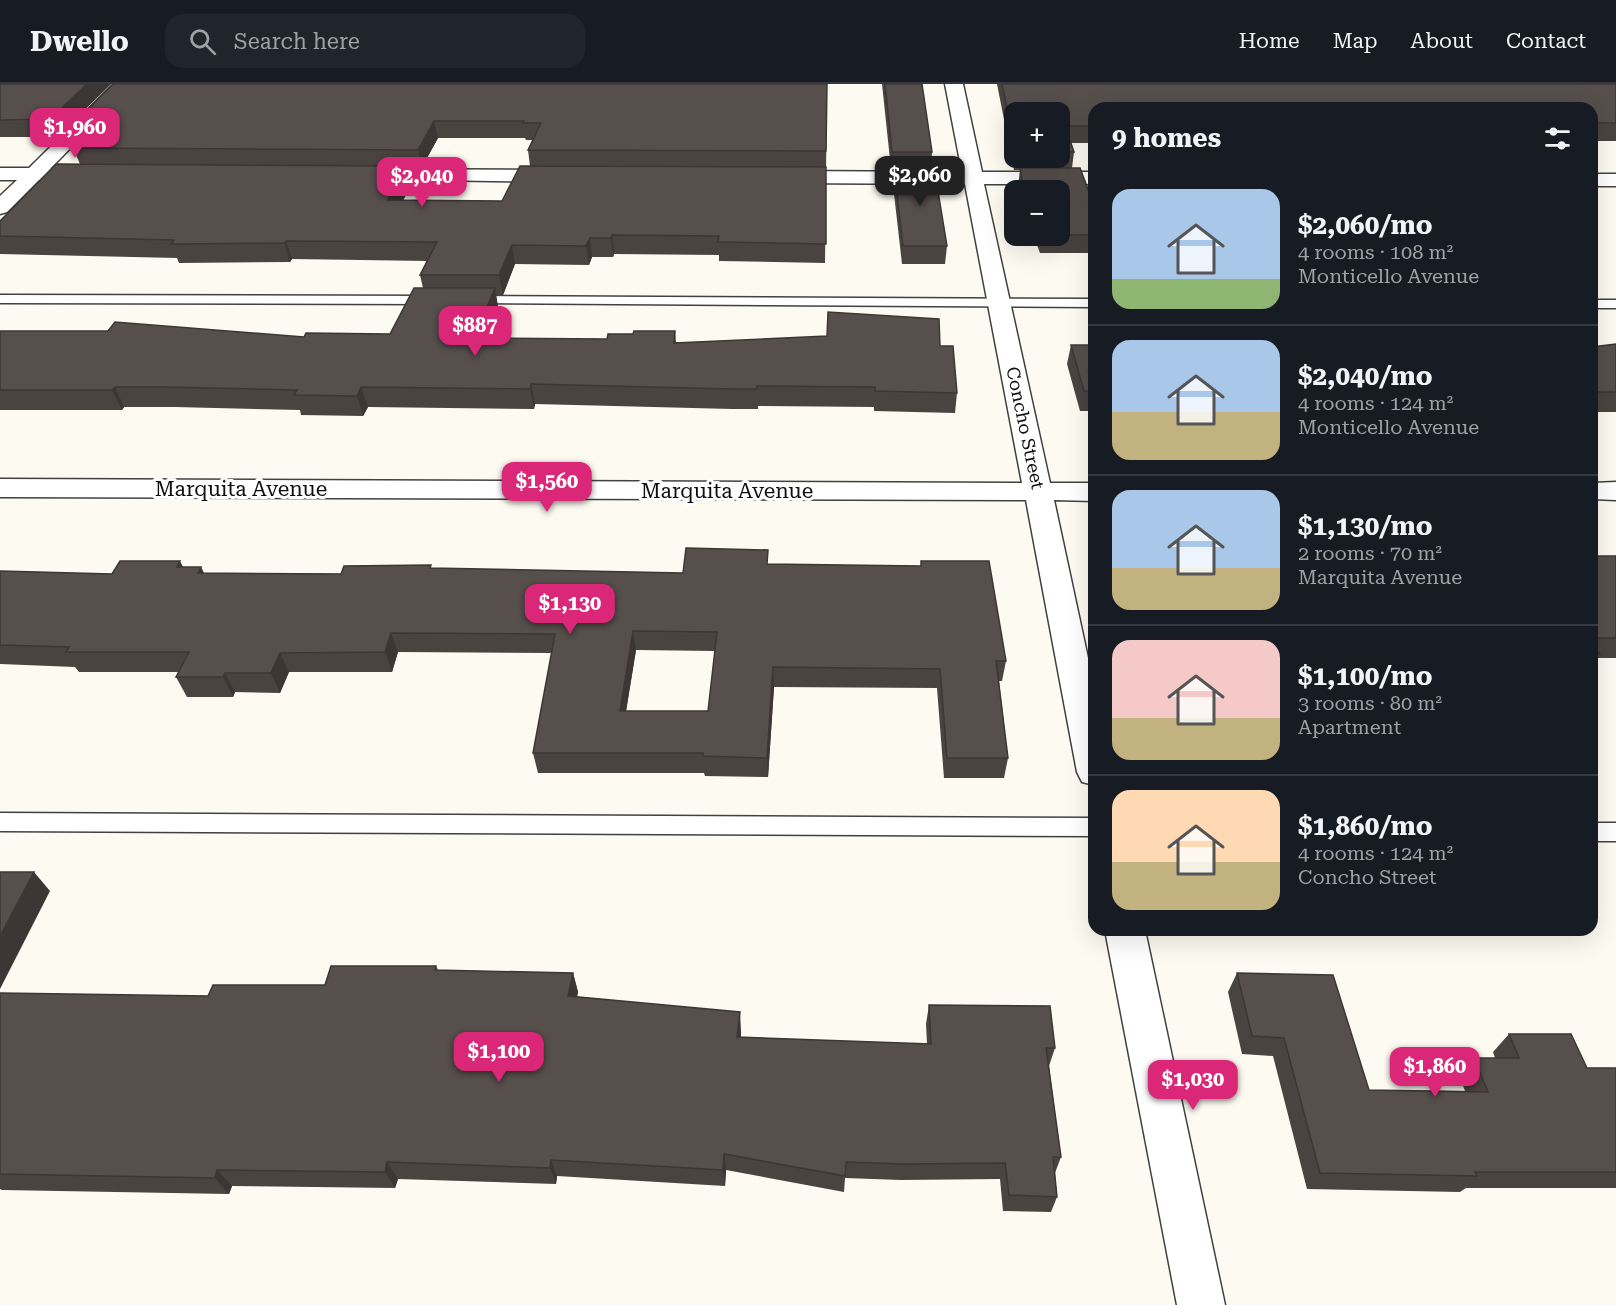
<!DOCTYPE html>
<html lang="en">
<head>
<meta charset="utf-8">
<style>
	:root { --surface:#171b24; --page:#20242c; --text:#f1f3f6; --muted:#9ea1a6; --line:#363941; --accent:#db2777 }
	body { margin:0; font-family:"Roboto Serif",serif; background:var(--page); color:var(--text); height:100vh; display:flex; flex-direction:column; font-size:22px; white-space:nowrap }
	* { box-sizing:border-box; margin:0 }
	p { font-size:20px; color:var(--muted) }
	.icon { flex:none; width:33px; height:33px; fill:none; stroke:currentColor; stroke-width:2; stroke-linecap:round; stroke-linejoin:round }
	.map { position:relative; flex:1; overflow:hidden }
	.details { position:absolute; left:1088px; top:18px; width:510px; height:834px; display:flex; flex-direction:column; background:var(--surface); border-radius:18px; box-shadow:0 6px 24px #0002 }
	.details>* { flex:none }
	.buttons { position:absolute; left:1004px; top:18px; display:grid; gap:12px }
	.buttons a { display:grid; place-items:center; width:66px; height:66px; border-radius:12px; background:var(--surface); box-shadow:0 6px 24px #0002; font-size:30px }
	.price { position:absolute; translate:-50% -51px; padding:0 14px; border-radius:12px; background:var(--accent); color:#fff; font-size:20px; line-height:39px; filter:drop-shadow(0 2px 3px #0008) }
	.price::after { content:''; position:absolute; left:50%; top:36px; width:18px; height:14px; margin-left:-9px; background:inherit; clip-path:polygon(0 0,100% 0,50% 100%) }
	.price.selected { background:#222; color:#fff }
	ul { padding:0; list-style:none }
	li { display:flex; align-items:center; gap:18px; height:150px; padding:0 24px }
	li+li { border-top:2px solid var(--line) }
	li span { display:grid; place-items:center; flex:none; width:168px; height:120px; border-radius:18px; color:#555 }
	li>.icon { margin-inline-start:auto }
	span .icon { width:72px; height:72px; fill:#fffc; stroke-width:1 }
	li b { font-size:26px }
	h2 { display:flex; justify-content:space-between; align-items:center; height:72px; padding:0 24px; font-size:26px }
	header { display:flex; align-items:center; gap:36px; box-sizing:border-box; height:84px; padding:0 30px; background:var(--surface); border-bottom:2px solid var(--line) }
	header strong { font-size:28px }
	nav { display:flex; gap:33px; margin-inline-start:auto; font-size:21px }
	.search { width:420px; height:54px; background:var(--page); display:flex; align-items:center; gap:15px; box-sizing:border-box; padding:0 21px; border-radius:18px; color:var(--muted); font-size:22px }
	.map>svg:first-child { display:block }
</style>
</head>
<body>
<header>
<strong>Dwello</strong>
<div class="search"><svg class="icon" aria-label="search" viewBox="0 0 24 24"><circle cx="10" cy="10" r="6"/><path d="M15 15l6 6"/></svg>Search here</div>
<nav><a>Home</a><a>Map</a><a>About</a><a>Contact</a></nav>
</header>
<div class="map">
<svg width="1616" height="1221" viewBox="0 0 1616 1221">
	<rect width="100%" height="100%" fill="#fdfaf1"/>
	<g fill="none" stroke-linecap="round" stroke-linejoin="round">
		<!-- lane casing -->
		<g stroke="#414141" stroke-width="3">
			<g id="lane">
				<polygon points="0,211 434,212 441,216 434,220 0,219"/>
				<polygon points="469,212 1094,215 1094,223 464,219 462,216"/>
				<rect x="1592" y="216" width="24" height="8"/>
				<polygon points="0,729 1094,734 1094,752 0,747"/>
				<rect x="1592" y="739" width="24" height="18"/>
			</g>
		</g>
		<!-- street casing -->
		<g stroke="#414141" stroke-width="3">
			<g id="street">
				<polygon points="114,0 133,0 51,84 98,86 101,90 98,94 39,96 7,128 0,130 0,112 17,96 0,96 0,84 29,84"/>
				<polygon points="945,0 963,0 982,88 1094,88 1094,100 984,100 1050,399 1094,399 1094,417 1054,416 1094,602 1094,701 1082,698 1077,688 1026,416 0,413 0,395 1022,399 965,100 782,99 775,97 772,93 775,89 782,87 962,88"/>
				<polygon points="365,85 559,86 566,88 569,92 566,96 559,98 358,95 355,91 358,87"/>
				<rect x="1592" y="90" width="24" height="12"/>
				<polygon points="1616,398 1616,416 1592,415 1592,399"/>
				<polygon points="1105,846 1145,846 1225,1221 1177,1221"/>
			</g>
		</g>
		<!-- lane -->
		<use href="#lane" fill="#fff" fill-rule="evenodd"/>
		<!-- street -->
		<use href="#street" fill="#fff" fill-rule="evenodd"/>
	</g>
	<!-- wall -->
	<g fill="#4a4441" fill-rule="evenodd">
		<polygon points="0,0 111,0 57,53 0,53"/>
		<path d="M827,0l-2,179 -106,-2v-6l-105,-1 -1,3h-21l-3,8 -74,-1 -12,31h-7l2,12 -12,31 121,1 26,-5 42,-3 1,11 264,4 17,47 -2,20 -81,-2v-4l-116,-1v3h-26l-197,-5 -1,5 -166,-2 -5,9 -62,-1 -1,-5 -125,-3h-51l-2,3h-122v-79l304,6 86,-3 33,-46 -3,-13 8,-14 -136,-2 -2,3 -111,1 -2,-5 -177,-4v-18l80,-72 -7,-16 12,-12 -7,-17zM438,54h87l1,2h7l-5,10 2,16 -28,35 -99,-1 10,-17 -4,-16h13z"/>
		<polygon points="882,0 922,0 932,68 931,83 947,162 945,180 902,180 893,101 894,85 891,85"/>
		<path d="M997,0h619v57h-24v-33h-498v35h-23l3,9 -2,16 22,37v48h-54l-3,-8h-8l-2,-9h32v-46h-41v-4l2,-16h-6zM1014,28h45v46h-45z"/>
		<polygon points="1616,260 1616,328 1592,328 1592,263"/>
		<polygon points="1071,261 1094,261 1094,327 1080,327 1067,280"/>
		<polygon points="1592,472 1616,472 1616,574 1597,574 1592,582"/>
		<path d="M921,477l85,100 -4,20h-3l9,77 -4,20h-60l-7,-90 -163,-1 -6,90 -63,-1 -1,-3h-166l-5,-20 19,-100 -154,-1 -6,20h-103l-9,21 -45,-1 -2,5h-46l-11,-20 3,-5h-100l-4,-5 -75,-3v-93l112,3 72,-7h17l3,6 137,1 91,-6 251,5 85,-9 153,2zM636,566l79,1 -7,60h-82z"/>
		<polygon points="436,882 438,886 573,889 578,908 577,913 741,947 741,953 927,960 926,940 929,921 1055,964 1049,982 1061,1073 1055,1089 1057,1113 1051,1128 1003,1127 1000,1095 901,1096 845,1094 844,1108 726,1086 725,1102 557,1092 556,1100 398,1095 395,1104 232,1102 229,1110 2,1106 0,1105 0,909 208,912 325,901"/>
		<polygon points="1237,889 1369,1006 1465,1007 1459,991 1474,974 1495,974 1493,968 1509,950 1587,984 1616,984 1616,1104 1466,1104 1460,1108 1307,1105 1273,972 1242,970 1228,908"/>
	</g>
	<!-- shaded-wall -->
	<g fill="#3c3735">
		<polygon points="87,0 111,0 57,53 50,35"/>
		<polygon points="434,37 438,54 422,83 418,66"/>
		<polygon points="408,82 413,99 393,134 388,116"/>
		<polygon points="612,151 614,170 613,173 611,154"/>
		<polygon points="590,154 592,173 589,181 586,162"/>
		<polygon points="286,157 292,175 290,178 284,159"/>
		<polygon points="512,161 515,180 503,211 499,191"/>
		<polygon points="495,204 498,223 479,273 474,254"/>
		<polygon points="531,300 535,320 534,325 530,305"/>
		<polygon points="115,303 124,323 122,326 112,306"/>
		<polygon points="361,303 368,323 363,332 357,312"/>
		<polygon points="180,477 190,497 177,483"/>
		<polygon points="201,483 210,503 198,489"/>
		<polygon points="633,547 636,566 623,646 620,627"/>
		<polygon points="391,549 398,568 392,588 385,568"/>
		<polygon points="280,569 289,588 280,609 271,589"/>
		<polygon points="773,583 774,603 768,693 767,674"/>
		<polygon points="225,589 235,608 233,613 223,593"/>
		<polygon points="34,788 50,807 0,905 0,852"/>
		<polygon points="573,889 578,908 573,930 568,912"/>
		<polygon points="740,928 741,947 739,971 737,953"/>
		<polygon points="724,1070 726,1086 725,1102 723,1086"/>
		<polygon points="551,1076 557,1092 556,1100 550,1084"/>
		<polygon points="387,1078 398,1095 395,1104 385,1088"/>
		<polygon points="217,1086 232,1102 229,1110 215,1094"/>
	</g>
	<!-- building -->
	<g fill="#564f4c" stroke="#3c3735" stroke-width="1.5" fill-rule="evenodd">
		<polygon points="0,0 87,0 50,35 0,36"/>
		<polygon points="113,0 827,0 826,67 528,66 541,39 523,39 524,37 434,37 418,66 73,64 102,34 78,35"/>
		<polygon points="885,0 922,0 932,68 892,68"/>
		<polygon points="1002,0 1616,0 1616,39 1592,39 1592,24 1094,24 1094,42 1065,42 1074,68 1059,68 1059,28 1014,28 1014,56"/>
		<polygon points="56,80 408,82 388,116 502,117 520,82 826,83 826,160 718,158 719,152 612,151 611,154 590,154 586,162 512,161 499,191 420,191 437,158 286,157 284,159 171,160 174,156 0,152 0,137"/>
		<polygon points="894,83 934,83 947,162 903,162"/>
		<polygon points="1020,84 1080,84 1094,121 1094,151 1059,151 1059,106 1024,106"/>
		<polygon points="414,204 495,204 474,254 607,255 608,250 633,250 634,247 675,247 674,259 827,252 828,228 939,235 940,262 953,262 957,309 875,307 875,303 757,302 757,305 731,305 531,300 530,305 361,303 357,312 294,311 297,306 166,303 115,303 112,306 0,306 0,247 108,247 115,238 304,253 306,249 390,250"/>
		<polygon points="1616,260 1616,308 1592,308 1592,263"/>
		<polygon points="1071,261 1094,261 1094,307 1084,307"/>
		<path d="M686,464l82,2 -1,14 154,2v-5h68l17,100h-10l12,97h-61l-7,-89 -167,-2 -6,91 -64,-2v-3h-170l22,-119 -164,-1 -6,19 -105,1 -9,20h-46l-2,4h-47l13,-25h-123l3,-5 -69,-2v-74l112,3 8,-13h60l-3,6h24l-3,6 143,1 3,-8 87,-1 -1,3 253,5zM633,547l84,1 -9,79h-88z"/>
		<rect x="1592" y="472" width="24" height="82"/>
		<polygon points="1592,557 1600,570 1592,570"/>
		<polygon points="0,788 34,788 0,852"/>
		<polygon points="331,882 436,882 435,886 573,889 568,912 740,928 737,953 931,960 929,921 1050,922 1055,964 1046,964 1061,1073 1053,1073 1057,1113 1009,1111 1005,1079 903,1080 846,1078 845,1092 724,1070 723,1086 551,1076 550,1084 387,1078 385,1088 217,1086 215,1094 0,1090 0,909 208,912 213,901 325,901"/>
		<polygon points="1237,889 1333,891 1369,1006 1488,1008 1474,974 1519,974 1509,950 1571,950 1587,984 1616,984 1616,1088 1475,1088 1477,1092 1320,1089 1284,954 1252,952"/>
	</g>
	<g text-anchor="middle" stroke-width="6" stroke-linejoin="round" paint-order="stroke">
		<!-- far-street labels -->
		<g font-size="18" fill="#0e0e0e" stroke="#fff">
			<text transform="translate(1025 344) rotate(78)" y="6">Concho Street</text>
		</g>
		<!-- street labels -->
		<g font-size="21" fill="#0e0e0e" stroke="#fff">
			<text x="241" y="412">Marquita Avenue</text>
			<text x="727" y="414">Marquita Avenue</text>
		</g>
	</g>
</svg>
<div class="buttons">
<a>+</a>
<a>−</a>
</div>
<b class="price" style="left:75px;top:75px">$1,960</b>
<b class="price selected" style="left:920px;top:123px">$2,060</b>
<b class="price" style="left:422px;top:124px">$2,040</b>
<b class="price" style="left:475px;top:273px">$887</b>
<b class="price" style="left:547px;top:429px">$1,560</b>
<b class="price" style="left:570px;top:551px">$1,130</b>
<b class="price" style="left:499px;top:999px">$1,100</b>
<b class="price" style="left:1435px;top:1014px">$1,860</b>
<b class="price" style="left:1193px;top:1027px">$1,030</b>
<section class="details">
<h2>9 homes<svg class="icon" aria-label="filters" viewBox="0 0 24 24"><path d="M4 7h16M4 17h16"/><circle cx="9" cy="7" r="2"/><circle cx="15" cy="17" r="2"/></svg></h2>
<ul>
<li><span style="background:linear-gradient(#a9c7e8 75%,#8fb573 0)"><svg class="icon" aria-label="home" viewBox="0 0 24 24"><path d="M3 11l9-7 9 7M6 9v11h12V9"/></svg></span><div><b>$2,060/mo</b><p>4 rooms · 108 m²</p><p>Monticello Avenue</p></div></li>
<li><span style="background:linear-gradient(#a9c7e8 60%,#c2b280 0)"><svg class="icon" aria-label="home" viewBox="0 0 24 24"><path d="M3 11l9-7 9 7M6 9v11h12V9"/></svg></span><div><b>$2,040/mo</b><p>4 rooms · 124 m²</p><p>Monticello Avenue</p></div></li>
<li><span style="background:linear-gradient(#a9c7e8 65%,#c2b280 0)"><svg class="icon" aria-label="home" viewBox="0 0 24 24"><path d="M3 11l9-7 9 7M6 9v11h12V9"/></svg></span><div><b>$1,130/mo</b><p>2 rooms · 70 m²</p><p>Marquita Avenue</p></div></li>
<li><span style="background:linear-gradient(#f6c9c9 65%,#c2b280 0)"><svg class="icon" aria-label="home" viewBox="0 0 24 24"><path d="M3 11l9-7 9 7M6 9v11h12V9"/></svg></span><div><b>$1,100/mo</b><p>3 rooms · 80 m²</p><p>Apartment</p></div></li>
<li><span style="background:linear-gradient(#ffd9b3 60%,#c2b280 0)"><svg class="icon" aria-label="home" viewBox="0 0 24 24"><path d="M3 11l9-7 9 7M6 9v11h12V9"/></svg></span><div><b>$1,860/mo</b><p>4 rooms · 124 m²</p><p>Concho Street</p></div></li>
</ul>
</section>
</div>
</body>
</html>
